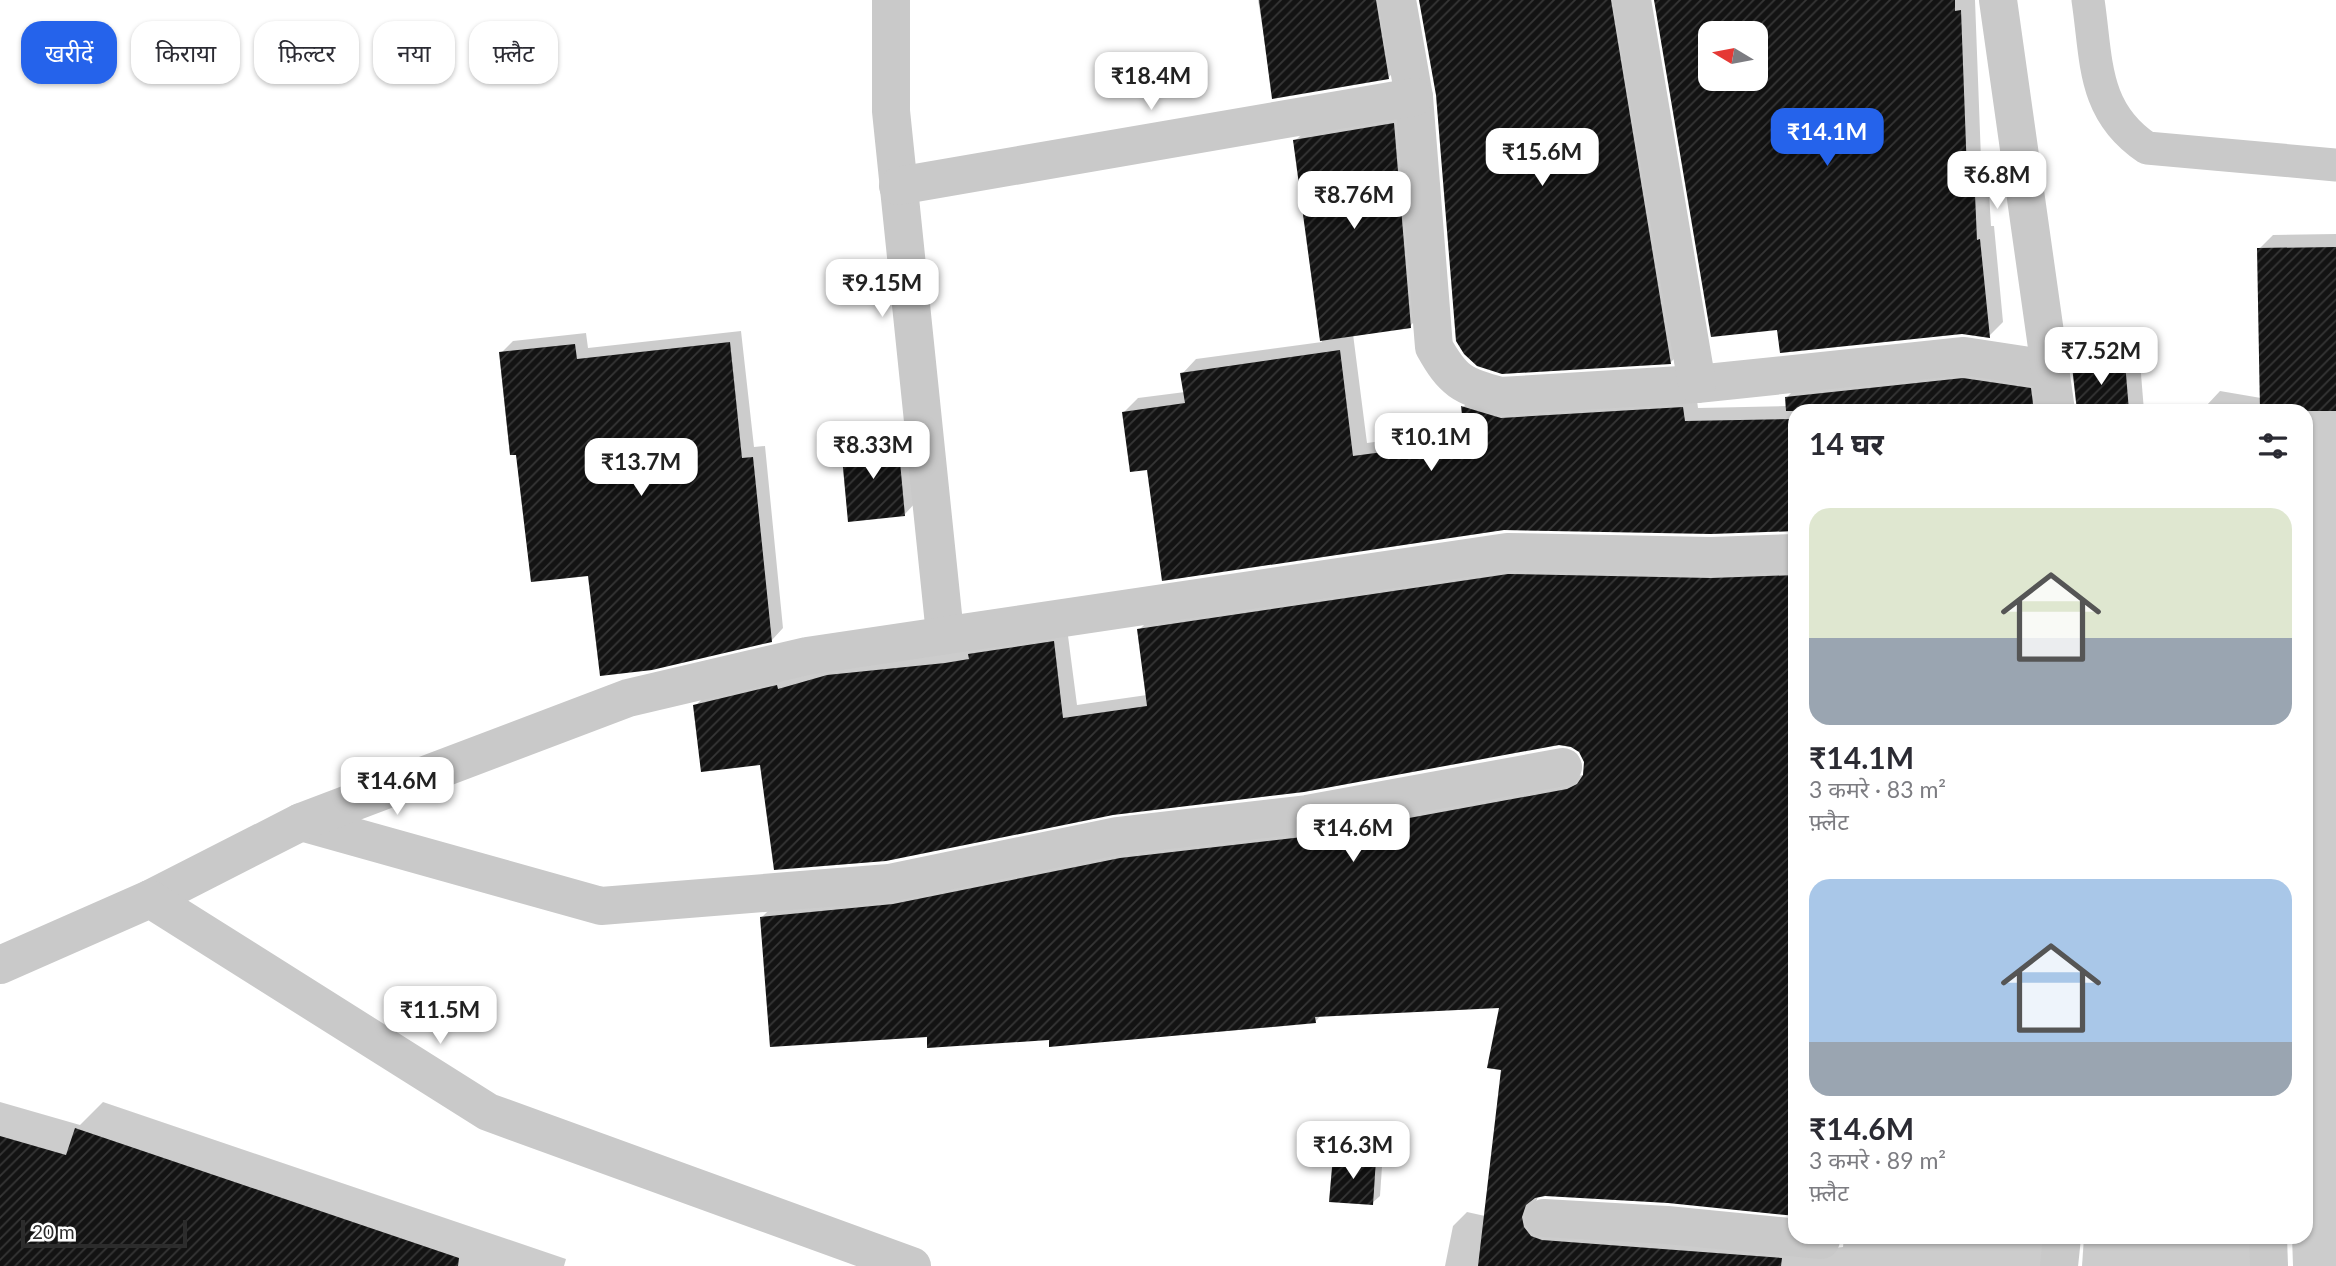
<!DOCTYPE html>
<html lang="hi">
<head>
<meta charset="utf-8">
<style>
	:root { --surface:#fff; --page:#f7f7f7; --text:#2b2b33; --muted:#7c7c81; --accent:#2563eb }
	body { margin:0; font-family:Lato,"Noto Sans Devanagari",sans-serif; background:var(--page); color:var(--text); height:100vh; display:flex; flex-direction:column; font-size:26px; white-space:nowrap }
	* { box-sizing:border-box; margin:0 }
	p { font-size:23px; color:var(--muted) }
	.icon { flex:none; width:38px; height:38px; fill:none; stroke:currentColor; stroke-width:2; stroke-linecap:round; stroke-linejoin:round }
	.map { position:relative; flex:1; overflow:hidden }
	.details { position:absolute; left:1788px; top:404px; width:525px; height:840px; display:flex; flex-direction:column; background:var(--surface); border-radius:21px; box-shadow:0 2px 5px #0004 }
	.details>* { flex:none }
	.hud { position:absolute; left:21px; top:21px; width:665px; height:63px; display:flex; gap:14px }
	.needle { width:46px; rotate:280deg }
	.tools { position:absolute; left:1698px; top:21px; display:grid; gap:14px }
	.tools a { display:grid; place-items:center; width:70px; height:70px; border-radius:14px; background:var(--surface); box-shadow:0 2px 5px #0004; font-size:35px }
	.scale { position:absolute; left:21px; bottom:18px; width:166px; box-sizing:border-box; padding-left:7px; border:4px solid #2c2c2c; border-top:0; font-size:19px; line-height:24px; white-space:nowrap; color:#2c2c2c; -webkit-text-stroke:5px #fff; paint-order:stroke }
	.price { position:absolute; translate:-50% -60px; padding:0 16px; border-radius:14px; background:#fff; color:#222; font-size:23px; line-height:46px; filter:drop-shadow(0 2px 4px #0008) }
	.price::after { content:''; position:absolute; left:50%; top:42px; width:21px; height:16px; margin-left:-10px; background:inherit; clip-path:polygon(0 0,100% 0,50% 100%) }
	.price.on { background:var(--accent); color:#fff }
	ul { padding:0; list-style:none }
	li { display:grid; align-content:center; gap:14px; height:371px; padding:0 21px }
	li span { display:grid; place-items:center; height:217px; border-radius:21px; color:#555 }
	li>.icon { margin-inline-start:auto }
	span .icon { width:126px; height:126px; fill:#fffc; stroke-width:1 }
	li b { font-size:30px }
	h2 { display:flex; justify-content:space-between; align-items:center; height:84px; padding:0 21px; font-size:30px }
	.tag { padding:0 24px; border-radius:21px; background:var(--surface); box-shadow:0 2px 5px #0004; font-size:24px; line-height:63px }
	.tag.on { background:var(--accent); color:#fff }
	.map>svg:first-child { display:block }
</style>
</head>
<body>
<div class="map">
<svg width="2336" height="1266" viewBox="0 0 2336 1266">
	<defs>
		<pattern id="building-hatch" width="6" height="6" patternUnits="userSpaceOnUse" patternTransform="scale(1.75)"><rect width="6" height="6" fill="#131313"/><path d="M-1 1l2-2M0 6l6-6M5 7l2-2" fill="none" stroke="#363636"/></pattern>
	</defs>
	<rect width="100%" height="100%" fill="#fff"/>
	<!-- shadow -->
	<g fill="#0003" fill-rule="evenodd">
		<polygon points="1258,0 1393,0 1402,63 1388,78 1274,97"/>
		<polygon points="1419,0 1626,0 1685,348 1671,362 1438,95"/>
		<path d="M1656,0h319l6,159h6l4,67h3l9,96 -14,14 -27,-4 -183,-4zM1710,33h45v46h-45z"/>
		<polygon points="1416,101 1432,304 1410,326 1353,334 1367,443 1454,431 1464,421 1463,407 1477,393 1696,393 1698,408 1788,406 1787,397 1801,383 1979,365 2044,375 2054,411 1796,411 1796,529 1149,468 1124,412 1138,398 1185,392 1182,374 1196,359 1322,342 1295,141 1318,118"/>
		<polygon points="2336,234 2336,1266 2293,1266 2292,1237 2306,1237 2306,411 2205,411 2206,406 2220,391 2261,398 2259,249 2273,235"/>
		<polygon points="741,331 754,447 765,446 783,628 772,640 590,574 518,453 501,353 513,341 586,333 588,348"/>
		<polygon points="2139,349 2144,411 2078,411 2074,367 2088,353"/>
		<polygon points="910,428 917,501 905,514 842,447 855,435"/>
		<polygon points="1524,561 1796,562 1796,1214 1669,1201 1545,1194 1538,1196 1536,1202 1834,1248 1843,1247 1844,1237 2052,1237 2057,1266 1445,1266 1453,1226 1467,1212 1485,1216 1503,1069 1502,1006 1321,1015 1315,1022 1050,1038 928,1035 762,917 776,903 1136,844 1326,822 1583,775 1586,762 1580,751 1570,745 761,763 695,706 709,692 1067,628 1077,705 1147,695 1139,630 1153,616"/>
		<polygon points="0,1102 80,1125 103,1102 566,1259 564,1266 0,1266"/>
		<polygon points="1342,1149 1383,1152 1380,1196 1372,1203 1334,1156"/>
		<polygon points="2084,1237 2261,1237 2267,1266 2082,1266"/>
	</g>
	<!-- building -->
	<g fill="url(#building-hatch)" fill-rule="evenodd">
		<polygon points="1259,0 1376,0 1389,79 1272,99"/>
		<polygon points="1419,0 1611,0 1671,364 1502,374 1477,366 1464,354 1456,341 1436,95"/>
		<path d="M1654,0h301v11l6,-1 6,163 7,-1 3,68 3,-1 10,99 -28,-4 -182,19 -3,-23 -66,7zM1710,33h45v46h-45z"/>
		<polygon points="1394,123 1411,328 1320,341 1293,140"/>
		<polygon points="2336,247 2336,411 2260,411 2257,248"/>
		<polygon points="730,342 742,458 753,457 772,642 652,670 600,676 588,576 531,582 516,455 510,455 499,352 575,344 577,359"/>
		<polygon points="1340,350 1353,456 1450,443 1449,434 1464,432 1461,406 1501,418 1683,407 1685,421 1796,419 1796,531 1711,534 1504,530 1162,581 1147,470 1130,472 1122,412 1185,403 1180,373"/>
		<polygon points="2125,362 2129,411 2077,411 2072,366"/>
		<polygon points="1963,378 2031,388 2034,411 1786,411 1785,397"/>
		<polygon points="898,440 905,516 848,522 841,446"/>
		<polygon points="1508,574 1711,578 1796,575 1796,1040 1792,1082 1796,1082 1796,1216 1668,1203 1545,1196 1535,1198 1526,1205 1522,1217 1524,1227 1531,1236 1542,1240 1782,1258 1781,1266 1478,1266 1501,1070 1487,1068 1499,1008 1315,1017 1316,1023 1049,1047 1049,1040 927,1048 927,1037 770,1047 760,917 893,904 1120,858 1311,836 1567,789 1577,784 1583,775 1584,762 1579,752 1571,747 1559,745 1304,792 1113,815 886,861 774,870 760,765 701,772 693,705 777,685 778,689 827,675 945,663 969,659 968,654 1054,641 1063,718 1147,706 1137,629"/>
		<polygon points="75,1128 459,1258 458,1266 0,1266 0,1136 66,1155"/>
		<polygon points="1333,1156 1376,1159 1373,1205 1329,1202"/>
	</g>
	<g fill="none" stroke-linecap="round" stroke-linejoin="round">
		<!-- service -->
		<path stroke="#c9c9c9" stroke-width="33" d="M2088,0c9,60 4,111 59,148l189,17"/>
		<!-- minor -->
		<g stroke="#c9c9c9" stroke-width="38">
			<polyline points="891,0 891,111 945,634"/>
			<path d="M1397,0l17,97 20,250c19,34 28,39 66,49l197,-12 267,-28 84,13"/>
			<polyline points="1632,0 1697,384"/>
			<polyline points="1998,0 2056,411"/>
			<polyline points="898,186 1414,97"/>
			<polyline points="301,822 601,906 889,883 1117,836 1307,814 1563,767"/>
			<polyline points="150,899 301,822 628,698 807,656 1507,552 1711,556 1796,553"/>
			<polyline points="0,965 150,899 488,1112 912,1266"/>
			<polyline points="1544,1218 1667,1225 1821,1240"/>
			<polyline points="2268,1237 2269,1266"/>
			<polyline points="2059,1266 2062,1237"/>
		</g>
	</g>
</svg>
<div class="tools">
<a><svg class="needle" viewBox="-14 -14 28 28"><path d="M0-13l5 13h-10z" fill="#e53935"/><path d="M0 13l5-13h-10z" fill="#7c7c81"/></svg></a>
</div>
<div class="scale">20 m</div>
<b class="price" style="left:1151px;top:112px">₹18.4M</b>
<b class="price on" style="left:1827px;top:168px">₹14.1M</b>
<b class="price" style="left:1542px;top:188px">₹15.6M</b>
<b class="price" style="left:1997px;top:211px">₹6.8M</b>
<b class="price" style="left:1354px;top:231px">₹8.76M</b>
<b class="price" style="left:882px;top:319px">₹9.15M</b>
<b class="price" style="left:2101px;top:387px">₹7.52M</b>
<b class="price" style="left:1431px;top:473px">₹10.1M</b>
<b class="price" style="left:873px;top:481px">₹8.33M</b>
<b class="price" style="left:641px;top:498px">₹13.7M</b>
<b class="price" style="left:397px;top:817px">₹14.6M</b>
<b class="price" style="left:1353px;top:864px">₹14.6M</b>
<b class="price" style="left:440px;top:1046px">₹11.5M</b>
<b class="price" style="left:1353px;top:1181px">₹16.3M</b>
<div class="hud">
<a class="tag on">खरीदें</a>
<a class="tag">किराया</a>
<a class="tag">फ़िल्टर</a>
<a class="tag">नया</a>
<a class="tag">फ़्लैट</a>
</div>
<section class="details">
<h2>14 घर<svg class="icon" aria-label="filters" viewBox="0 0 24 24"><path d="M4 7h16M4 17h16"/><circle cx="9" cy="7" r="2"/><circle cx="15" cy="17" r="2"/></svg></h2>
<ul>
<li><span style="background:linear-gradient(#dfe7d0 60%,#9aa5b1 0)"><svg class="icon" aria-label="home" viewBox="0 0 24 24"><path d="M3 11l9-7 9 7M6 9v11h12V9"/></svg></span><div><b>₹14.1M</b><p>3 कमरे · 83 m²</p><p>फ़्लैट</p></div></li>
<li><span style="background:linear-gradient(#a9c7e8 75%,#9aa5b1 0)"><svg class="icon" aria-label="home" viewBox="0 0 24 24"><path d="M3 11l9-7 9 7M6 9v11h12V9"/></svg></span><div><b>₹14.6M</b><p>3 कमरे · 89 m²</p><p>फ़्लैट</p></div></li>
</ul>
</section>
</div>
</body>
</html>
